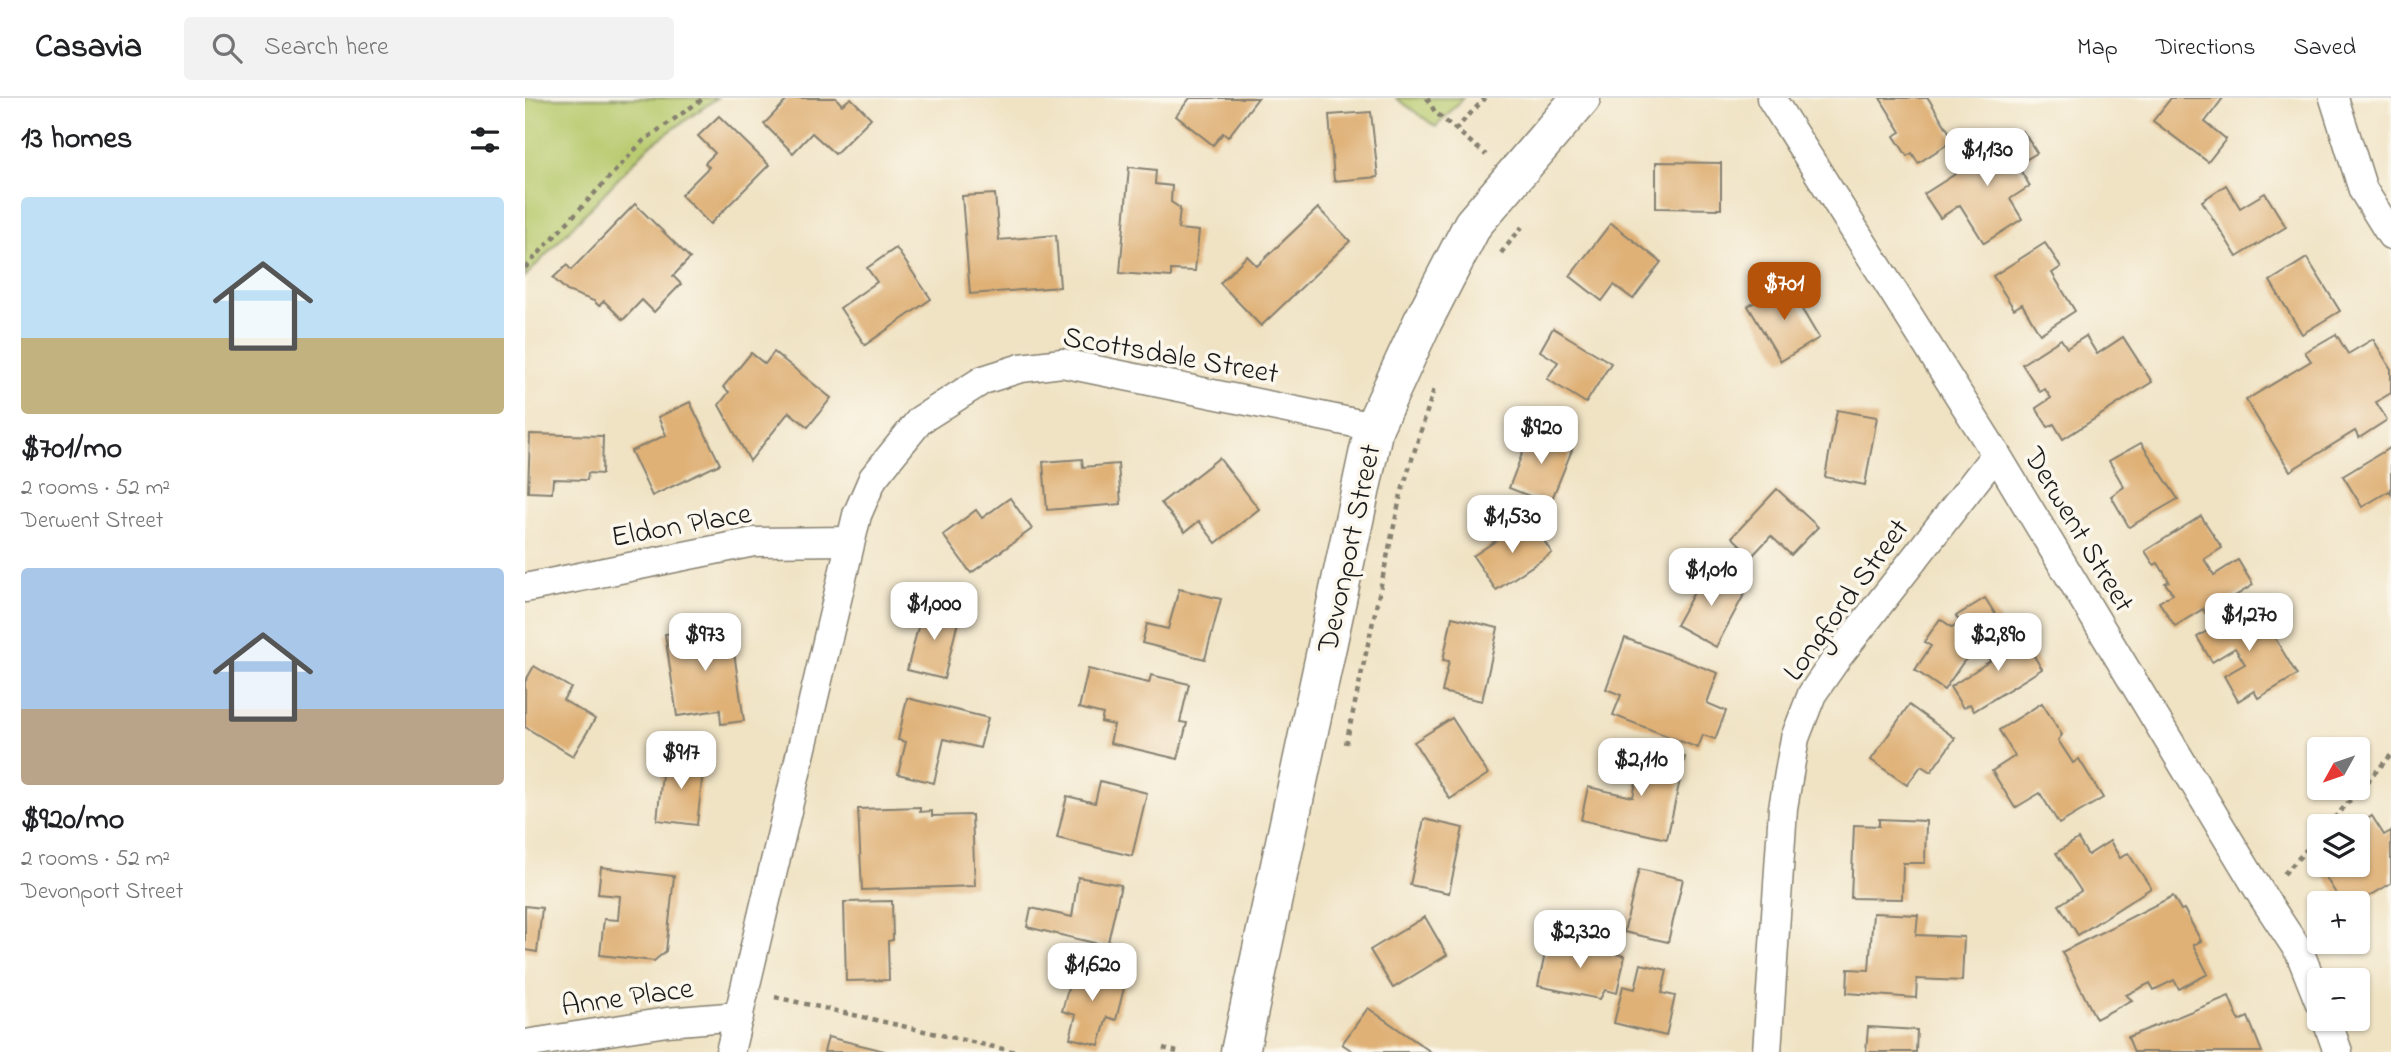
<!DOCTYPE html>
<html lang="en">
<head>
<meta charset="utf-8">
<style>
	:root { --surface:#fff; --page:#f2f2f2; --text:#202124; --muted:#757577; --line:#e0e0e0; --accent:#b45309 }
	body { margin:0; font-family:"Indie Flower",sans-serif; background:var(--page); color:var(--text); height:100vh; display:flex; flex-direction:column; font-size:26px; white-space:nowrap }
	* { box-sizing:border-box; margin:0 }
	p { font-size:23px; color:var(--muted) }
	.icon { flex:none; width:38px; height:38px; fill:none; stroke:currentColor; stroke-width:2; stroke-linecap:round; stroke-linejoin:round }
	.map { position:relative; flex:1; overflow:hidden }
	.details { display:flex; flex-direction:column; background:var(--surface); width:525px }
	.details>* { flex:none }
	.needle { width:46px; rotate:230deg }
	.tools { position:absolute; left:1782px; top:639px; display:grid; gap:14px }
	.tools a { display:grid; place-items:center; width:63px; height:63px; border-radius:7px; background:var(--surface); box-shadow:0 2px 5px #0004; font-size:35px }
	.price { position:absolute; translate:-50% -60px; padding:0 16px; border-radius:14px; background:#fff; color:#222; font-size:23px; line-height:46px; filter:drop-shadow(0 2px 4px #0008) }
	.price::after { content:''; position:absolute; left:50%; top:42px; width:21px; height:16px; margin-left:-10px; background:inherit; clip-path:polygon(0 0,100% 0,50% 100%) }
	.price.on { background:var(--accent); color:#fff }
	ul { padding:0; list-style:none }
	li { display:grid; align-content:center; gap:14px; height:371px; padding:0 21px }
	li span { display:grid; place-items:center; height:217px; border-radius:7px; color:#555 }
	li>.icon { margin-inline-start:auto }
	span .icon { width:126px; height:126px; fill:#fffc; stroke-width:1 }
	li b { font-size:30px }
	h2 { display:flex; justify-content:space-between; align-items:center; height:84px; padding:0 21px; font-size:30px }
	header { display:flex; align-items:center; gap:42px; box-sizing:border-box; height:98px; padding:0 35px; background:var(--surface); border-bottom:2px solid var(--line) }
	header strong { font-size:33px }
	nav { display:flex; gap:38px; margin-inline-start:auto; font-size:24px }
	.search { width:490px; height:63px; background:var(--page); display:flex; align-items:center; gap:18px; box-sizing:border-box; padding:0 24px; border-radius:7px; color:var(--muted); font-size:26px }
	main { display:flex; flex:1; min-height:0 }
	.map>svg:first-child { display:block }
</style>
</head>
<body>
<header>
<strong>Casavia</strong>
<div class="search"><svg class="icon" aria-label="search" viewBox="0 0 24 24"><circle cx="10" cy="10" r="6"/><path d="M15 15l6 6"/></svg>Search here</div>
<nav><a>Map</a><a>Directions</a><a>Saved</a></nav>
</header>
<main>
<section class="details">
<h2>13 homes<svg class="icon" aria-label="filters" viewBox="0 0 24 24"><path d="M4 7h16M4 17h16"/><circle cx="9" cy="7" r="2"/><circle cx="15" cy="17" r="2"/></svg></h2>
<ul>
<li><span style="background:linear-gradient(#bfe0f5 65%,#c2b280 0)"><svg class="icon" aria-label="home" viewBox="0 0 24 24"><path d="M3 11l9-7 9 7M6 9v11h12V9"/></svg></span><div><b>$701/mo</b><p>2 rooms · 52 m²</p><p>Derwent Street</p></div></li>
<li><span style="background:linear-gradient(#a9c7e8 65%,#b9a48a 0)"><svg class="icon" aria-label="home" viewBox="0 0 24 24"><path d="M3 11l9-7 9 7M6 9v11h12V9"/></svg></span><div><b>$920/mo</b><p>2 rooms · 52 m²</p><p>Devonport Street</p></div></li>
</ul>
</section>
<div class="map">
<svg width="1866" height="954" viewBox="0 0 1866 954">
	<rect width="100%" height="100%" fill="#fbf7ec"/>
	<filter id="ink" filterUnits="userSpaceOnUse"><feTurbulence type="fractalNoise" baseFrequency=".0143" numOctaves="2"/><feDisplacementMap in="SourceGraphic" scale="14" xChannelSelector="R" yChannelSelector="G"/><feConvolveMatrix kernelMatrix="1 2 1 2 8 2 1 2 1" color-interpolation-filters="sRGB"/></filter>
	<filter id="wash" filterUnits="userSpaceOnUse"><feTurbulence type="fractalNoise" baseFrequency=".00686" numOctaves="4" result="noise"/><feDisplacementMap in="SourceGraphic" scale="28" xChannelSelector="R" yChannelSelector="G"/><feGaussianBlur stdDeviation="1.57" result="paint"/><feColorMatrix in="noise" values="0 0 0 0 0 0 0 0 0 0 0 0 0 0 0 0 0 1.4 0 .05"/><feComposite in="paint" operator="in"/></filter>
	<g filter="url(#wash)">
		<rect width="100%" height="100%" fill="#f0e3c4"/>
		<!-- park -->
		<g fill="#b8ca6e" stroke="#6a7345" stroke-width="2">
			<polygon points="0,0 192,0 123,49 0,179"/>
			<polygon points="871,0 938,0 911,29"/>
		</g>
		<g id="blocks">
			<!-- building -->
			<g fill="#dfb177">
				<polygon points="264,0 311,0 317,7 326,0 346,20 310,56 287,35 268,55 239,26"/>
				<polygon points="665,0 733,0 703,39 698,35 688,47 651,18"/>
				<polygon points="1355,0 1403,0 1429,42 1393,65 1387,55 1382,58 1369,38 1376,34"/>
				<polygon points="1646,0 1698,0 1680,24 1701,41 1683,64 1628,23"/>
				<polygon points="846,14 853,79 809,83 804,17"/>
				<polygon points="194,18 244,67 185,126 156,97 184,69 180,65 190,55 173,38"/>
				<polygon points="1498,33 1512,55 1492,67 1505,88 1485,101 1497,121 1459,145 1435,107 1415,120 1399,96"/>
				<polygon points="1131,64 1196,65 1196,111 1131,110"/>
				<polygon points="604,69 631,72 630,86 647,88 646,104 655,110 653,131 674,133 670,173 646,172 646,179 595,175"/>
				<polygon points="1701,87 1715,110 1740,95 1761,129 1712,159 1677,103"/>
				<polygon points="470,96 474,142 531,137 535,189 445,196 437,98"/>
				<polygon points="110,106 165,160 148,178 156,186 129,214 117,202 98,222 79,203 74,208 69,203 42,193 28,180 42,167 46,172"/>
				<polygon points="793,110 825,143 736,228 695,185 722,158 732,168"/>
				<polygon points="1086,125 1136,164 1108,201 1089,187 1077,203 1045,178"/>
				<polygon points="1520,145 1536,169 1527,175 1550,213 1515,236 1497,206 1489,211 1468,178"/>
				<polygon points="371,150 406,201 340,247 315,210 352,184 342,170"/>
				<polygon points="1782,160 1815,213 1777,236 1745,183"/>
				<polygon points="1262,186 1294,240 1256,263 1223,208"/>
				<polygon points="1028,230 1086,265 1061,305 1022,281 1033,264 1015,253"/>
				<polygon points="1811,236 1823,256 1848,241 1866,271 1866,295 1851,304 1862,322 1834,340 1830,333 1765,373 1721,302 1786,263 1780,254"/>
				<polygon points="1561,238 1572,256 1598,239 1627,284 1538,341 1529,326 1523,329 1511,310 1526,300 1520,291 1515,294 1497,266 1536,241 1542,250"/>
				<polygon points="249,254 306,300 283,329 264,314 225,363 194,307 204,294 198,289 226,255 240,266"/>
				<polygon points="165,304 195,366 127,398 106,353 141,337 133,319"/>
				<polygon points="1312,312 1352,319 1340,387 1300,379"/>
				<polygon points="1007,330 1049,347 1025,406 984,390"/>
				<polygon points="5,336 78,338 77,376 63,375 62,382 28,381 27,395 3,394"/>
				<polygon points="1616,345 1653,401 1604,429 1586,398 1599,389 1584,363"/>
				<polygon points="1866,349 1866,396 1864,393 1837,409 1818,378"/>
				<polygon points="694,360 734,411 691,445 674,423 660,434 636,405"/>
				<polygon points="557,361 558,369 593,366 596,406 522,412 518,364"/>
				<polygon points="1252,391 1293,429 1266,457 1246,438 1227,458 1207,439"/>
				<polygon points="485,400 507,431 446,475 418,437 451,412 457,420"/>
				<polygon points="1676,418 1697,450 1679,461 1689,477 1713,462 1728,487 1681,516 1678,511 1650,528 1634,504 1648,496 1640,485 1644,483 1633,465 1629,467 1620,453"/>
				<polygon points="1004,421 1027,455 971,492 948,458"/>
				<polygon points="1182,471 1221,493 1191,549 1151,527"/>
				<polygon points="654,491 696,501 680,561 617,545 622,526 643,531"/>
				<polygon points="1460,500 1483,536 1439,563 1419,592 1390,572 1406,548 1399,544 1415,521 1427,529 1435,524 1431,518"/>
				<polygon points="1729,505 1772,577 1733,600 1729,593 1713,603 1699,578 1720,566 1710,550 1687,564 1672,539"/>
				<polygon points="399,506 435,515 419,581 382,572"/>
				<polygon points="927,519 973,530 957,603 917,594 924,563 918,562"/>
				<polygon points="198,528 206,534 219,623 196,626 195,612 152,618 140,536"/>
				<polygon points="1494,534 1517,571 1449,613 1445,606 1438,610 1425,589 1465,563 1461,555"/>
				<polygon points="1100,540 1193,575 1182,605 1201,613 1190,641 1178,637 1173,650 1088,617 1096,597 1081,591"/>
				<polygon points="9,568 46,590 38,602 70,621 48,658 0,629 0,584"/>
				<polygon points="563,571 624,585 626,577 664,586 655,624 662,625 653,661 585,645 589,627 576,624 578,616 554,610"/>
				<polygon points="382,600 463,620 455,650 419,641 409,685 373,676 381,644 373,642"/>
				<polygon points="1517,605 1537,637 1533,642 1548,665 1554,661 1578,700 1534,726 1515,695 1490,710 1467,673 1490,658 1474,632"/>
				<polygon points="1384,607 1430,640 1406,674 1396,668 1382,687 1346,662"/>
				<polygon points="927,620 963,676 925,701 889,644"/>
				<polygon points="1118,650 1160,659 1142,741 1056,722 1063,689 1108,699"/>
				<polygon points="139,659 179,664 172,727 132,722"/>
				<polygon points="575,683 622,695 607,758 532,740 542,698 570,705"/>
				<polygon points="395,709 395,714 407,713 407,718 447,717 450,788 337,792 333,711"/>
				<polygon points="1847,718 1859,737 1866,733 1866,785 1832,806 1817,805 1791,764 1794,762 1794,766 1832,766 1832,728"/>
				<polygon points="899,721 938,730 924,795 885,787"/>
				<polygon points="1354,721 1401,723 1400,765 1378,765 1377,801 1326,800 1329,727 1354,728"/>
				<polygon points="1553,741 1563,757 1585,743 1595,760 1603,755 1626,790 1553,837 1534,807 1556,793 1531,755"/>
				<polygon points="76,769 149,778 141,853 129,863 75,857 79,821 93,822 95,798 73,796"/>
				<polygon points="1114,771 1158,781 1143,844 1099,834"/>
				<polygon points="553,779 596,787 582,848 502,829 506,810 547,819"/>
				<polygon points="1648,798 1656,812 1659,811 1676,843 1668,847 1683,876 1654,891 1649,882 1629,892 1625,885 1601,897 1607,902 1571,921 1537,854"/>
				<polygon points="367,803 368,842 363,843 364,882 321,883 319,804"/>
				<polygon points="0,808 17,810 12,854 0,852"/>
				<polygon points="1348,815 1393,817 1391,837 1439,839 1437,883 1392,881 1391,900 1322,895 1323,871 1344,872"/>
				<polygon points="900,819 922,857 868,890 845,852"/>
				<polygon points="1023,842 1100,858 1092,895 1080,892 1075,901 1013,888"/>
				<polygon points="1116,866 1142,872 1137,895 1150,898 1141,938 1089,925 1098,888 1110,891"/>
				<polygon points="549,868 601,882 591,922 582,919 574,947 545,940 551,917 537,913"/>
				<polygon points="1704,898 1714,923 1723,919 1737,954 1609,954 1603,939"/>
				<polygon points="843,910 906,954 829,954 817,946"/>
				<polygon points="1343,929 1392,932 1391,954 1341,954"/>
				<polygon points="303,939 360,953 360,954 299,954"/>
			</g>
		</g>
	</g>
	<g filter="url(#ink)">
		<use href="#blocks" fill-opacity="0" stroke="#868070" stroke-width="2"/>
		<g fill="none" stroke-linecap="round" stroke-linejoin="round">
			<!-- minor casing -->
			<g stroke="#868070" stroke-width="31">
				<g id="minor">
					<polyline points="1246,0 1471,356 1738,799 1775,855 1794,903"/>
					<polyline points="1809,0 1838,92 1866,137"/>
					<polyline points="0,490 229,444 325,443"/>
					<polyline points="1801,920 1813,954"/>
					<polyline points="0,946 142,924 214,918"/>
					<polyline points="205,954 332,417 348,380 395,322 458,282 496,270 537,265 849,329"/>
					<polyline points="1242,954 1258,710 1270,640 1287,596 1312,560 1471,356"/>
				</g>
			</g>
			<!-- secondary casing -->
			<g stroke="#868070" stroke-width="41">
				<polyline id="secondary" points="715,954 849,329 897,225 948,126 1056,0"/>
			</g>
			<!-- path -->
			<g stroke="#868070" stroke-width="4.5" stroke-dasharray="5 5" stroke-linecap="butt">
				<polyline points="902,0 910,14 961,57"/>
				<polyline points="930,32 960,0"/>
				<polyline points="976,155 997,129"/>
				<polyline points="0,170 118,43 179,0"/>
				<polyline points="821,646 876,396 910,288"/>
				<polyline points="1802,728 1866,657"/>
				<polyline points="1759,776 1794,738"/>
				<polyline points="250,899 491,954"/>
				<polyline points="638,950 652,954"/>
			</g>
			<!-- minor -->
			<use href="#minor" stroke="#fff" stroke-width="28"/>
			<!-- secondary -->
			<use href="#secondary" stroke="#fff" stroke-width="38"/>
		</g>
	</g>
	<g text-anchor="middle" stroke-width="7" stroke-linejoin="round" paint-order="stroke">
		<!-- street labels -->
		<g font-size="30" fill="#1c1c1c" stroke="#fbf7ec">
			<text transform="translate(646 256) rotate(10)" y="10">Scottsdale Street</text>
			<text transform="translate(156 426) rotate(-10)" y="10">Eldon Place</text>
			<text transform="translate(1555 431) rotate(59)" y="10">Derwent Street</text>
			<text transform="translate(823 450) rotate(-78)" y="10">Devonport Street</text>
			<text transform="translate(1320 501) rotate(-54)" y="10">Longford Street</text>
			<text transform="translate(102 898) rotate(-8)" y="10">Anne Place</text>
		</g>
	</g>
</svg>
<div class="tools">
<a><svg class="needle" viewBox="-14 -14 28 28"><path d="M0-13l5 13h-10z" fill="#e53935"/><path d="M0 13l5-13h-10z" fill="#757577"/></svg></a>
<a><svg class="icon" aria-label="layers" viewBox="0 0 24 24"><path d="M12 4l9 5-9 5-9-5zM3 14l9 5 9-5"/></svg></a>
<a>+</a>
<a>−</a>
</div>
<b class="price" style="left:1462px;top:90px">$1,130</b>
<b class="price on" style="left:1259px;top:224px">$701</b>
<b class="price" style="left:1016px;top:368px">$920</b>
<b class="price" style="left:987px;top:457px">$1,530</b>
<b class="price" style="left:1186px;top:510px">$1,010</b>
<b class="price" style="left:409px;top:544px">$1,000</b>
<b class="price" style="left:1724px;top:555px">$1,270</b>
<b class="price" style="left:180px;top:575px">$973</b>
<b class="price" style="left:1473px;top:575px">$2,890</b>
<b class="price" style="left:156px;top:693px">$917</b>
<b class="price" style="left:1116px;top:700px">$2,110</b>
<b class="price" style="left:1055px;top:872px">$2,320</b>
<b class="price" style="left:567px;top:905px">$1,620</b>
</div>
</main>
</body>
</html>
